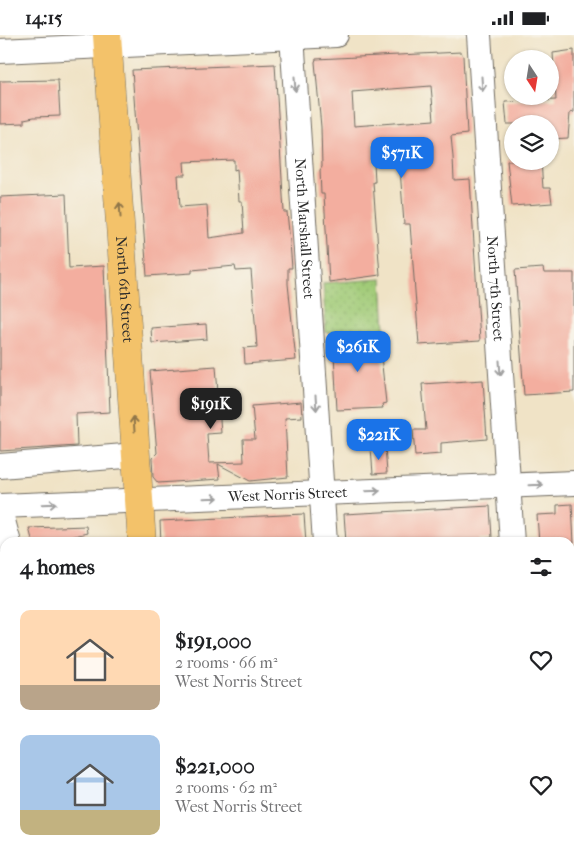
<!DOCTYPE html>
<html lang="en">
<head>
<meta charset="utf-8">
<style>
	:root { --surface:#fff; --page:#f2f2f2; --text:#202124; --muted:#757577; --accent:#1a73e8 }
	body { margin:0; font-family:"IM FELL French Canon",serif; background:var(--page); color:var(--text); height:100vh; display:flex; flex-direction:column; font-size:19px; white-space:nowrap }
	* { box-sizing:border-box; margin:0 }
	p { font-size:16px; color:var(--muted) }
	.icon { flex:none; width:28px; height:28px; fill:none; stroke:currentColor; stroke-width:2; stroke-linecap:round; stroke-linejoin:round }
	.map { position:relative; flex:1; overflow:hidden }
	.drawer { position:absolute; left:0px; top:502px; width:575px; height:321px; display:flex; flex-direction:column; background:var(--surface); border-radius:15px 15px 0 0; box-shadow:0 1px 4px #0004 }
	.drawer>* { flex:none }
	.needle { width:32px; rotate:168deg }
	.tools { position:absolute; left:504px; top:15px; display:grid; gap:10px }
	.tools a { display:grid; place-items:center; width:55px; height:55px; border-radius:50%; background:var(--surface); box-shadow:0 1px 4px #0004; font-size:25px }
	.price { position:absolute; translate:-50% -42px; padding:0 11px; border-radius:10px; background:var(--accent); color:#fff; font-size:16px; line-height:32px; filter:drop-shadow(0 1px 2px #0008) }
	.price::after { content:''; position:absolute; left:50%; top:30px; width:15px; height:11px; margin-left:-8px; background:inherit; clip-path:polygon(0 0,100% 0,50% 100%) }
	.price.selected { background:#222; color:#fff }
	ul { padding:0; list-style:none }
	li { display:flex; align-items:center; gap:15px; height:125px; padding:0 20px }
	li span { display:grid; place-items:center; flex:none; width:140px; height:100px; border-radius:10px; color:#555 }
	li>.icon { margin-inline-start:auto }
	span .icon { width:60px; height:60px; fill:#fffc; stroke-width:1 }
	li b { font-size:21px }
	h2 { display:flex; justify-content:space-between; align-items:center; height:60px; padding:0 20px; font-size:21px }
	.status { display:flex; justify-content:space-between; align-items:center; height:35px; padding:0 25px; background:var(--surface); direction:ltr }
	.status svg { height:14px; fill:currentColor }
	.map>svg:first-child { display:block }
</style>
</head>
<body>
<div class="status"><b>14:15</b><svg viewBox="0 0 49 12"><path d="M0 12V9h3v3zM5 12V6h3v6zM10 12V3h3v9zM15 12V0h3v12zM26 1h20v11H26zM47 4h2v5h-2z"/></svg></div>
<div class="map">
<svg width="574" height="823" viewBox="0 0 574 823">
	<defs>
		<pattern id="garden-dots" width="8" height="8" patternUnits="userSpaceOnUse" patternTransform="scale(1.25)"><rect width="8" height="8" fill="#a0cb77"/><path d="M2 2h.1M6 6h.1" fill="none" stroke="#8aae67" stroke-width="1.8" stroke-linecap="round"/></pattern>
	</defs>
	<rect width="100%" height="100%" fill="#f7f3e8"/>
	<filter id="ink" filterUnits="userSpaceOnUse"><feTurbulence type="fractalNoise" baseFrequency=".02" numOctaves="2"/><feDisplacementMap in="SourceGraphic" scale="10" xChannelSelector="R" yChannelSelector="G"/><feConvolveMatrix kernelMatrix="1 2 1 2 8 2 1 2 1" color-interpolation-filters="sRGB"/></filter>
	<filter id="wash" filterUnits="userSpaceOnUse"><feTurbulence type="fractalNoise" baseFrequency=".0096" numOctaves="4" result="noise"/><feDisplacementMap in="SourceGraphic" scale="20" xChannelSelector="R" yChannelSelector="G"/><feGaussianBlur stdDeviation="1.12" result="paint"/><feColorMatrix in="noise" values="0 0 0 0 0 0 0 0 0 0 0 0 0 0 0 0 0 1.4 0 .05"/><feComposite in="paint" operator="in"/></filter>
	<g filter="url(#wash)">
		<rect width="100%" height="100%" fill="#f0e3c6"/>
		<!-- grass -->
		<rect fill="#a0cb77" stroke="#667b51" x="570" y="737" width="4" height="66"/>
		<!-- garden -->
		<polygon fill="url(#garden-dots)" stroke="#667b51" points="382,244 385,294 326,298 323,248"/>
		<g id="blocks">
			<!-- building -->
			<g fill="#f3ae9f" fill-rule="evenodd">
				<polygon points="574,15 574,77 570,78 568,103 550,104 550,89 507,89 505,67 556,65 553,18"/>
				<path d="M461,17l2,4 4,78 -16,2 2,21 1,23 16,-1 10,162 -61,4 -9,-121h-6l-6,-83 -25,1 2,40h-2l7,93 -51,7 -5,-88h-3l-1,-24 2,-3 -1,-40 -6,-65 1,-3zM431,51l3,34 -80,6 -2,-34z"/>
				<path d="M275,29l9,148h3l3,30 2,26h-4v16l8,76 -51,4 -1,-16 13,-1 -6,-77 -15,1 -1,-5 -43,4v3l-45,3 -15,-206zM234,125v10l3,-1 2,32h3l2,32 -35,5 -2,-33 -27,2 -2,-32h7l-1,-13z"/>
				<polygon points="58,45 60,81 34,82 24,84 24,88 0,89 0,46"/>
				<polygon points="507,126 541,126 543,153 550,153 552,168 512,171"/>
				<polygon points="66,159 69,233 104,231 110,377 76,379 77,411 0,416 0,162"/>
				<polygon points="543,233 544,238 574,238 574,357 524,360 515,235"/>
				<polygon points="206,289 207,304 152,308 151,293"/>
				<polygon points="355,299 355,303 379,302 386,368 382,369 383,373 337,375 333,300"/>
				<polygon points="216,331 221,398 207,399 209,428 244,427 243,404 255,404 252,371 301,367 302,382 285,383 288,442 250,446 218,429 220,444 158,448 153,442 152,423 157,418 150,336"/>
				<polygon points="483,345 487,404 441,408 441,419 415,421 413,395 426,395 422,349"/>
				<polygon points="385,412 387,438 373,439 371,413"/>
				<polygon points="572,469 574,508 539,508 537,480 557,479 557,470"/>
				<polygon points="490,471 492,503 480,504 480,508 346,508 344,479"/>
				<polygon points="304,479 306,508 161,508 160,486"/>
				<polygon points="86,491 87,498 47,508 33,508 29,493"/>
			</g>
		</g>
	</g>
	<g filter="url(#ink)">
		<use href="#blocks" fill-opacity="0" stroke="#706b61" stroke-width="1"/>
		<g fill="none" stroke-linecap="round" stroke-linejoin="round">
			<!-- minor casing -->
			<g stroke="#706b61" stroke-width="26">
				<g id="minor">
					<path id="s1" d="M292,0l33,508"/>
					<path id="s2" d="M479,0l33,508"/>
					<polyline points="0,16 336,0"/>
					<polyline points="0,431 137,420"/>
					<path id="s3" d="M0,471l574,-23"/>
					<polyline points="0,475 9,508"/>
					<polyline points="0,668 5,667"/>
					<polyline points="98,819 99,823"/>
					<polyline points="347,819 347,823"/>
					<polyline points="533,819 533,823"/>
				</g>
			</g>
			<!-- major casing -->
			<g stroke="#706b61" stroke-width="29">
				<g id="major">
					<path id="s4" d="M107,0l35,508"/>
					<polyline points="163,819 163,823"/>
				</g>
			</g>
			<!-- minor -->
			<use href="#minor" stroke="#fff" stroke-width="24"/>
			<!-- major -->
			<use href="#major" stroke="#f3c26a" stroke-width="28"/>
		</g>
		<!-- one-way arrows -->
		<defs><path id="oneway-shaft" d="M-6 0H5M1.5-3L5.5 0L1.5 3" fill="none" stroke-width="1.6" stroke-linecap="round" stroke-linejoin="round" transform="scale(1.25)"/></defs>
		<g stroke="#a0a0a0">
			<use href="#oneway-shaft" transform="translate(295 49) rotate(86)"/>
			<use href="#oneway-shaft" transform="translate(482 49) rotate(86)"/>
			<use href="#oneway-shaft" transform="translate(500 333) rotate(86)"/>
			<use href="#oneway-shaft" transform="translate(316 368) rotate(86)"/>
			<use href="#oneway-shaft" transform="translate(536 450) rotate(-2)"/>
			<use href="#oneway-shaft" transform="translate(373 456) rotate(-2)"/>
			<use href="#oneway-shaft" transform="translate(211 463) rotate(-2)"/>
			<use href="#oneway-shaft" transform="translate(49 469) rotate(-2)"/>
		</g>
		<g stroke="#8f764a">
			<use href="#oneway-shaft" transform="translate(120 175) rotate(-94)"/>
			<use href="#oneway-shaft" transform="translate(134 389) rotate(-94)"/>
		</g>
	</g>
	<g text-anchor="middle" stroke-width="4" stroke-linejoin="round" paint-order="stroke">
		<!-- street labels -->
		<g font-size="15" fill="#2b2b2b" stroke="#f7f3e8">
			<text dy="5" stroke="none"><textPath href="#s1" startOffset="194">North Marshall Street</textPath></text>
			<text dy="5" stroke="none"><textPath href="#s4" startOffset="255">North 6th Street</textPath></text>
			<text dy="5" stroke="none"><textPath href="#s2" startOffset="254">North 7th Street</textPath></text>
			<text dy="5" stroke="none"><textPath href="#s3" startOffset="288">West Norris Street</textPath></text>
		</g>
	</g>
</svg>
<div class="tools">
<a><svg class="needle" viewBox="-14 -14 28 28"><path d="M0-13l5 13h-10z" fill="#e53935"/><path d="M0 13l5-13h-10z" fill="#757577"/></svg></a>
<a><svg class="icon" aria-label="layers" viewBox="0 0 24 24"><path d="M12 4l9 5-9 5-9-5zM3 14l9 5 9-5"/></svg></a>
</div>
<b class="price" style="left:402px;top:144px">$571K</b>
<b class="price" style="left:358px;top:338px">$261K</b>
<b class="price selected" style="left:211px;top:395px">$191K</b>
<b class="price" style="left:379px;top:426px">$221K</b>
<section class="drawer">
<h2>4 homes<svg class="icon" aria-label="filters" viewBox="0 0 24 24"><path d="M4 7h16M4 17h16"/><circle cx="9" cy="7" r="2"/><circle cx="15" cy="17" r="2"/></svg></h2>
<ul>
<li><span style="background:linear-gradient(#ffd9b3 75%,#b9a48a 0)"><svg class="icon" aria-label="home" viewBox="0 0 24 24"><path d="M3 11l9-7 9 7M6 9v11h12V9"/></svg></span><div><b>$191,000</b><p>2 rooms · 66 m²</p><p>West Norris Street</p></div><svg class="icon" aria-label="heart" viewBox="0 0 24 24"><path d="M12 20l-8-8c-3-5 5-10 8-4 3-6 11-1 8 4z"/></svg></li>
<li><span style="background:linear-gradient(#a9c7e8 75%,#c2b280 0)"><svg class="icon" aria-label="home" viewBox="0 0 24 24"><path d="M3 11l9-7 9 7M6 9v11h12V9"/></svg></span><div><b>$221,000</b><p>2 rooms · 62 m²</p><p>West Norris Street</p></div><svg class="icon" aria-label="heart" viewBox="0 0 24 24"><path d="M12 20l-8-8c-3-5 5-10 8-4 3-6 11-1 8 4z"/></svg></li>
</ul>
</section>
</div>
</body>
</html>
